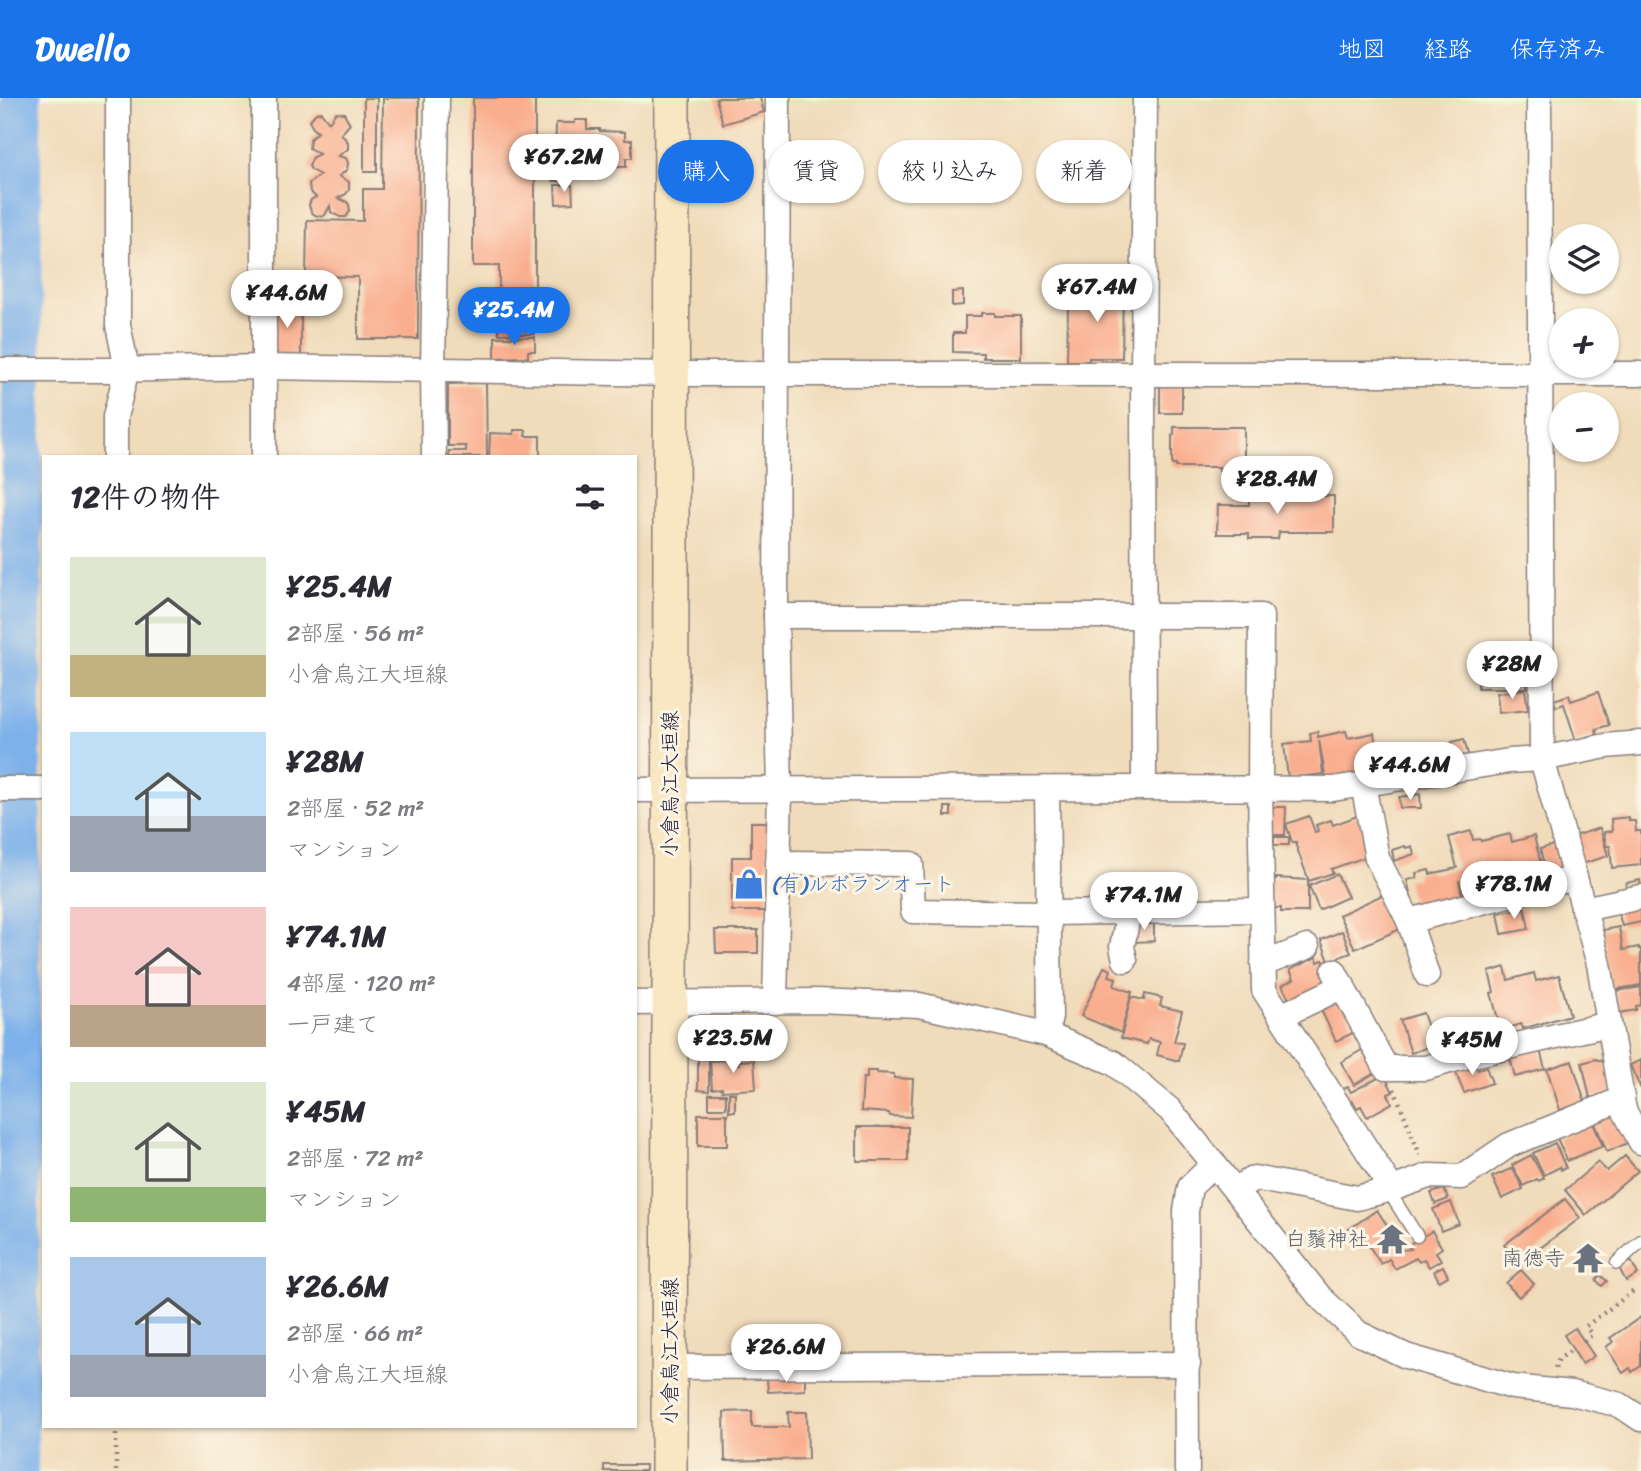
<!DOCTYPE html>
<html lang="ja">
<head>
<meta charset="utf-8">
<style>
	:root { --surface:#fff; --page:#f7f7f7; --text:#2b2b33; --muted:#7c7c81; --accent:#1a73e8 }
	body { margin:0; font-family:Sriracha,"Klee One",sans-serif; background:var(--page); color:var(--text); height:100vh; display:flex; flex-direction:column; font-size:26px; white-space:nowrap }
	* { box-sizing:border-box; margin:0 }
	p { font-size:23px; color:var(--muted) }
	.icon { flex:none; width:38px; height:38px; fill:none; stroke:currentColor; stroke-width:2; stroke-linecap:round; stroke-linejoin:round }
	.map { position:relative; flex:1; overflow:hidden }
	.side { position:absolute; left:42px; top:357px; width:595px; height:973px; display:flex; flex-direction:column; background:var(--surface); border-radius:0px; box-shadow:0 2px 5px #0004 }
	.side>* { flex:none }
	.banner { position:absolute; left:658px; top:42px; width:665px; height:63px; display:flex; gap:14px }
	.tools { position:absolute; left:1549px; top:126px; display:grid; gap:14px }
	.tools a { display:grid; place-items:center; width:70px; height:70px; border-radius:50%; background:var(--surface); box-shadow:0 2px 5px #0004; font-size:35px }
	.price { position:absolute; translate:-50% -60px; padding:0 16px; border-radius:24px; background:#fff; color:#222; font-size:23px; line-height:46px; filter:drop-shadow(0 2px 4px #0008) }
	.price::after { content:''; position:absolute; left:50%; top:42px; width:21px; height:16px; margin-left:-10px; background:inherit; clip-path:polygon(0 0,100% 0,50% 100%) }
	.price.current { background:var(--accent); color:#fff }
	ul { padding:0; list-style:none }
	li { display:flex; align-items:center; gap:21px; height:175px; padding:0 28px }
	li span { display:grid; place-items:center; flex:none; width:196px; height:140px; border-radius:0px; color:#555 }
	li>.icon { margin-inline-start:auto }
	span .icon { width:84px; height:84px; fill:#fffc; stroke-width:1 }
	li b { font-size:30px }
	h2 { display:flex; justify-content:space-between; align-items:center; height:84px; padding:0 28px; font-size:30px }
	.pill { padding:0 24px; border-radius:32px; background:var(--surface); box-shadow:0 2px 5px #0004; font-size:24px; line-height:63px }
	.pill.current { background:var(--accent); color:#fff }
	header { display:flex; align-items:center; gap:42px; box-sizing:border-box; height:98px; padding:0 35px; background:var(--accent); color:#fff }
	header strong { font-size:33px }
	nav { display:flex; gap:38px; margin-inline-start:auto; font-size:24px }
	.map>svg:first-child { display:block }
</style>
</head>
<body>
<header>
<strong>Dwello</strong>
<nav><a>地図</a><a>経路</a><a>保存済み</a></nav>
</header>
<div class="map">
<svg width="1641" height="1373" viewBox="0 0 1641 1373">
	<rect width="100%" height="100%" fill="#fcf5e5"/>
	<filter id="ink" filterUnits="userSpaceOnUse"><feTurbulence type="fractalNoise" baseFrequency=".0143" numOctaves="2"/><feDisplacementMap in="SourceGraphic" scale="14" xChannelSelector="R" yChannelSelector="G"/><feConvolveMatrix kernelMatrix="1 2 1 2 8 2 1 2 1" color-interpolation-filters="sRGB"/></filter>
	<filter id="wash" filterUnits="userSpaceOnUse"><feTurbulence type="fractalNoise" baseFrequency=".00686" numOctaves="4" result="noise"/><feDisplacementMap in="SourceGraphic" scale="28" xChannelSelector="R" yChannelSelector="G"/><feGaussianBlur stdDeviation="1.57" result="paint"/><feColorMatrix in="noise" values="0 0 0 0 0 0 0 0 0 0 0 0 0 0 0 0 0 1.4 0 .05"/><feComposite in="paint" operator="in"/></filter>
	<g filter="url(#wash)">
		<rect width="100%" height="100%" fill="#f0dbba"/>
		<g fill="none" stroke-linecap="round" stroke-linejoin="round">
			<!-- river -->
			<polyline stroke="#7db1ea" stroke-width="40" points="18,1373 22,406 21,0"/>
		</g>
		<g id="blocks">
			<!-- building -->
			<g fill="#f9af8f">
				<rect x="364" y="0" width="13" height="74"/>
				<polygon points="383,0 419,0 418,241 358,241 358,179 306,178 307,122 363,123 363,91 382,91"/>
				<polygon points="473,0 535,0 535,236 499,236 499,168 473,168"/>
				<polygon points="719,0 760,0 764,14 723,26 716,1"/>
				<polygon points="321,14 329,24 336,14 344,15 350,26 341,36 348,44 348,51 338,58 346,60 348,65 347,72 339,78 349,84 349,92 346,96 338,100 347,104 349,107 350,113 346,119 340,119 331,114 330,108 325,117 322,119 315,117 311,114 309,107 311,102 316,99 310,94 309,85 320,77 311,72 309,68 313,59 319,56 309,50 310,41 318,34 314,32 309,23 316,15"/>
				<polygon points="575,22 587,22 587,31 600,31 600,33 625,34 625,42 632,42 632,60 626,60 626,69 584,68 584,64 555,64 556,25 575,25"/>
				<rect x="553" y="73" width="9" height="10"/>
				<polygon points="555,87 572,87 573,105 556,106"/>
				<polygon points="1091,183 1123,184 1122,260 1089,260 1089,263 1067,263 1068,207 1090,207"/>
				<polygon points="963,193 963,207 952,208 952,194"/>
				<rect x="273" y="207" width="28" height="51"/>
				<polygon points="981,215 995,215 995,218 1021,218 1021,260 983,260 983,255 953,254 953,235 965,235 965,218 981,218"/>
				<polygon points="495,239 535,239 535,253 528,253 528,259 495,260"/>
				<polygon points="486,285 487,359 449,359 449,353 466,353 466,348 448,348 448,286"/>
				<rect x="1160" y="288" width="22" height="27"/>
				<polygon points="1174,329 1244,329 1244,373 1219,373 1219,369 1176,369 1176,367 1172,367 1172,337 1174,337"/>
				<polygon points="514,332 526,332 525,338 540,338 540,359 489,359 490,335 514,336"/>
				<polygon points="1249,394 1282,394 1282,398 1334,398 1334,434 1279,434 1278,441 1249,441 1249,436 1217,436 1218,407 1249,407"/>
				<polygon points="1482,561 1521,561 1521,571 1527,571 1527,590 1478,590 1478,571 1482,571"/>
				<polygon points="1525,591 1528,612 1499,615 1497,595"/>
				<polygon points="1598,594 1609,627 1596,631 1597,636 1576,643 1564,606 1556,609 1554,602 1569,597 1571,603"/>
				<polygon points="1346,633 1348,640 1374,635 1381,675 1326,683 1319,642 1323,676 1288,680 1284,646 1311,643 1310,635 1318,634 1318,639"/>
				<polygon points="1464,641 1469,660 1457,664 1452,644"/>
				<polygon points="1420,696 1421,710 1400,710 1399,699"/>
				<rect x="945" y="709" width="6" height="9"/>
				<polygon points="1269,709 1286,709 1285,737 1269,737"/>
				<polygon points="1360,717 1374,756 1331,771 1333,775 1309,783 1295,745 1297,744 1292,744 1286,726 1309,718 1315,734 1318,733 1316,727 1331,722 1333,727"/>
				<polygon points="1629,719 1629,723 1635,723 1636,733 1641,733 1641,767 1612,770 1610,748 1606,748 1604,734 1612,733 1611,721"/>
				<polygon points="751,724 767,724 767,813 732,813 732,759 751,759"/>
				<polygon points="1600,730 1608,758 1582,766 1574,738"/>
				<polygon points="1471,733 1473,742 1480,741 1481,743 1510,736 1512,744 1534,738 1543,774 1490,787 1491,790 1463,797 1459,782 1463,801 1414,812 1407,782 1417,780 1416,775 1429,772 1430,776 1457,770 1449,739"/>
				<rect x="1274" y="739" width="15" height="8"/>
				<polygon points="1557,746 1565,772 1547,777 1540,751"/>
				<polygon points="1405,748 1406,750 1412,748 1414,756 1394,763 1392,752"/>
				<polygon points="1337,776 1348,799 1319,812 1309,788"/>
				<polygon points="1276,780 1308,782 1308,814 1281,814 1281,810 1269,810 1269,782 1276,782"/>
				<polygon points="1640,782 1641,793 1627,796 1626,785"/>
				<polygon points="1391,793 1407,828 1355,851 1339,817"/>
				<polygon points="1641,807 1641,824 1622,828 1617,810"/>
				<polygon points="1525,810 1529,831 1502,836 1498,815"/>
				<polygon points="1135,825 1154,825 1154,843 1135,844"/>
				<polygon points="1619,829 1623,852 1639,849 1639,851 1641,851 1641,887 1612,892 1603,832"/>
				<polygon points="715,832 758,832 758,855 716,855"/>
				<polygon points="1342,833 1351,855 1329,863 1321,842"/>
				<polygon points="1316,859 1318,864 1323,862 1335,886 1292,907 1282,887 1294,881 1290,872"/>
				<polygon points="1104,869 1111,872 1109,878 1116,880 1114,888 1132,894 1121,935 1081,918"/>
				<polygon points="1505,869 1508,882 1534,875 1536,883 1559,877 1570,917 1522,931 1521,926 1501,932 1491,895 1494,894 1489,874"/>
				<polygon points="1641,889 1641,907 1636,908 1636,912 1619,915 1616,893"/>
				<polygon points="1145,896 1162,900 1160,908 1182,913 1174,944 1183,945 1179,963 1157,957 1160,944 1149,941 1147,946 1121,940 1131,899 1144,902"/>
				<polygon points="1340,897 1355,934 1336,943 1319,908"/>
				<polygon points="1423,915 1434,947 1411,955 1400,922"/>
				<rect x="698" y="934" width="17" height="24"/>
				<polygon points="1539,948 1545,971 1515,979 1509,956"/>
				<polygon points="1367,949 1380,972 1354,987 1341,964"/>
				<polygon points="698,961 709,961 709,993 698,992"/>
				<polygon points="1596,961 1606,965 1613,995 1590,1000 1582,965"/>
				<polygon points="732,962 732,966 739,966 739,963 754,962 756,991 722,993 722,990 712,991 710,963"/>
				<polygon points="1641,962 1641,991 1630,967"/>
				<polygon points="1474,963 1478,972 1486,969 1492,985 1464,995 1454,970"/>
				<polygon points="1572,963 1585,1004 1560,1012 1547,971"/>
				<polygon points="867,973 877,973 877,975 894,976 894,980 913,981 911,1019 890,1018 889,1015 861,1013 863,980 867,980"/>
				<polygon points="1384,977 1393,994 1388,996 1392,1005 1367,1019 1361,1008 1357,1010 1353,1003 1348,1005 1341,992 1348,989 1351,994"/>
				<polygon points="729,995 735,995 735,1013 729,1014"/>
				<rect x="709" y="996" width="17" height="14"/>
				<polygon points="1615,1009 1630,1044 1607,1054 1592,1019"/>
				<rect x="698" y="1016" width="29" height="32"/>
				<polygon points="1593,1025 1603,1048 1567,1063 1557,1040"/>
				<rect x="857" y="1029" width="51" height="34"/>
				<polygon points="1555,1045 1566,1070 1561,1072 1560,1069 1544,1077 1533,1055"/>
				<polygon points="1531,1057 1544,1080 1539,1083 1537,1081 1523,1088 1512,1067"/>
				<polygon points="1625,1058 1638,1073 1586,1117 1565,1092 1598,1064 1607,1073"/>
				<polygon points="1513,1070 1523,1091 1502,1101 1492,1079"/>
				<polygon points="1444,1091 1448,1101 1435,1106 1431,1095"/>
				<polygon points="1565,1101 1580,1120 1519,1166 1504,1147"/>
				<polygon points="1451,1104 1459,1126 1441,1133 1433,1111"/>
				<polygon points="1377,1112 1403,1152 1411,1151 1408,1147 1432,1133 1442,1150 1436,1154 1441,1162 1429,1169 1424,1161 1419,1164 1416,1160 1395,1171 1389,1161 1381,1166 1365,1142 1356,1148 1346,1133"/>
				<polygon points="1631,1163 1638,1176 1626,1183 1619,1170"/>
				<polygon points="1443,1168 1448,1178 1439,1183 1434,1173"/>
				<polygon points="1521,1172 1534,1186 1519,1199 1506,1185"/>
				<polygon points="1600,1177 1607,1183 1602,1188 1596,1182"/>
				<polygon points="1641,1219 1641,1268 1632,1274 1630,1270 1623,1275 1606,1249 1613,1244 1610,1240"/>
				<polygon points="1575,1230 1594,1258 1582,1266 1564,1237"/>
				<polygon points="767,1280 805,1280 805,1292 768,1294"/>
				<polygon points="752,1313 752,1329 789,1329 788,1314 807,1314 808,1361 725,1363 724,1314"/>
				<rect x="604" y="1367" width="41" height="6"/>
			</g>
		</g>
	</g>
	<g filter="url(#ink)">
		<use href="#blocks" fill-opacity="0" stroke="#897e7a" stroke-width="2"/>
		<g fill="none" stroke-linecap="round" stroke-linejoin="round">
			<!-- lane casing -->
			<g stroke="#897e7a" stroke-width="15">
				<g id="lane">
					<polyline points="1388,1092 1417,1138"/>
					<polyline points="1617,1165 1641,1143"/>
				</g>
			</g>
			<!-- street casing -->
			<g stroke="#897e7a" stroke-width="27">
				<g id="street">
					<polyline points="1539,0 1542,661 1599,866 1624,1012 1641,1044"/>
					<polyline points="0,272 108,272 264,269 671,276 1641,276"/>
					<polyline points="115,359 115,319 127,271 118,227 118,0"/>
					<polyline points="264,359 264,0"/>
					<polyline points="434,359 433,272 437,0"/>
					<polyline points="776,518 1261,518 1260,691 1264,892 1392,1091"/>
					<polyline points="1363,686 1377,760 1409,823 1575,780"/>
					<polyline points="1144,690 1143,275 1145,0"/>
					<polyline points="0,691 44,691"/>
					<polyline points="635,692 1144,690 1333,691 1509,663 1542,661 1606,648 1641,645"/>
					<polyline points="778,765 911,766 913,813 1049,815 1262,812"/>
					<polyline points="1583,811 1641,799"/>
					<polyline points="1409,823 1427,877"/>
					<polyline points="1125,862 1122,849 1129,814"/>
					<polyline points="1263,866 1307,849"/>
					<polyline points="1334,873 1386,970 1425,970 1464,959 1609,926"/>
					<polyline points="775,904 780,692 776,518 778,0"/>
					<polyline points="635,905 816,903 919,907 1046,936 1114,965 1170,1012 1214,1066 1190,1089 1186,1113 1187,1373"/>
					<polyline points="1281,918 1343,888"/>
					<polyline points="1046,936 1050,919 1047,691"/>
					<polyline points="1214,1066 1320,1199 1358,1235 1406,1258 1513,1289 1572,1295 1620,1307 1641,1321"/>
					<polyline points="1235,1092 1254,1080 1357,1100 1392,1091 1428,1078 1462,1079 1509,1047 1622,1001"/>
					<polyline points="670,1269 1188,1266"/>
				</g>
			</g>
			<!-- secondary casing -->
			<g stroke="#897e7a" stroke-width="38">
				<polyline id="secondary" points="669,1373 672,0"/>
			</g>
			<!-- path -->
			<g stroke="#897e7a" stroke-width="4.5" stroke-dasharray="2 5" stroke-linecap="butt">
				<polyline points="1394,991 1420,1057"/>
				<polyline points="1584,1243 1592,1237 1586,1228 1635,1192"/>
				<polyline points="1555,1270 1559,1261 1573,1251"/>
				<polyline points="116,1373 116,1328"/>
			</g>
			<!-- lane -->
			<use href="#lane" stroke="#fff" stroke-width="12"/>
			<!-- street -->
			<use href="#street" stroke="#fff" stroke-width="24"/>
			<!-- secondary -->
			<use href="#secondary" stroke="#f9e7c3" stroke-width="35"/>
		</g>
	</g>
	<!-- icons -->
	<defs>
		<g id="shop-bare" transform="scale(2.415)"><path d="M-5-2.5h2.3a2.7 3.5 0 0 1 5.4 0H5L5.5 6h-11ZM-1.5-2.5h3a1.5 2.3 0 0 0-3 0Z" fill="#3f7fe0" stroke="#fcf5e5" stroke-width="2.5" paint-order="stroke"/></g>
		<g id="temple-bare" transform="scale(2.415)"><path d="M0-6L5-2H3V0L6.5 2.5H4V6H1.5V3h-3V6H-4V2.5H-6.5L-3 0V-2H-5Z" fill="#6b7280" stroke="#fcf5e5" stroke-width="2.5" paint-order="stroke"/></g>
	</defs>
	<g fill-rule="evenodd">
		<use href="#shop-bare" x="749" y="786"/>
		<use href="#temple-bare" x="1392" y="1141"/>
		<use href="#temple-bare" x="1588" y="1160"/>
	</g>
	<g text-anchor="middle" stroke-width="6" stroke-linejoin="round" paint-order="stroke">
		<!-- street labels -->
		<g font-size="21" fill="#22223b" stroke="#fcf5e5">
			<text transform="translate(670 686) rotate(-90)" y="7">小倉烏江大垣線</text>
			<text transform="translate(670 1253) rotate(-90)" y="7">小倉烏江大垣線</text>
		</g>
		<!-- shop labels -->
		<g font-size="21" fill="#366cbe" stroke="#fcf5e5" text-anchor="start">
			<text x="772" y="793">(有)ルボランオート</text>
		</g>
		<!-- worship labels -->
		<g font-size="21" fill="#5b616d" stroke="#fcf5e5" text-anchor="end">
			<text x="1369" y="1148">白鬚神社</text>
			<text x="1565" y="1167">南徳寺</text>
		</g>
	</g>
</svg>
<div class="tools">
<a><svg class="icon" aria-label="layers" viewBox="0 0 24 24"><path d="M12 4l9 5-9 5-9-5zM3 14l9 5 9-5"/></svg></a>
<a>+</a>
<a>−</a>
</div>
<b class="price" style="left:564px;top:96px">¥67.2M</b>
<b class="price" style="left:1097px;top:226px">¥67.4M</b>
<b class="price" style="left:287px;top:232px">¥44.6M</b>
<b class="price current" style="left:514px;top:249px">¥25.4M</b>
<b class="price" style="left:1277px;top:418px">¥28.4M</b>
<b class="price" style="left:1512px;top:603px">¥28M</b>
<b class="price" style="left:1410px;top:704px">¥44.6M</b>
<b class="price" style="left:1514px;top:823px">¥78.1M</b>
<b class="price" style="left:1144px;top:834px">¥74.1M</b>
<b class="price" style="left:733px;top:977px">¥23.5M</b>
<b class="price" style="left:1472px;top:979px">¥45M</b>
<b class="price" style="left:786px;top:1286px">¥26.6M</b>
<div class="banner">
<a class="pill current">購入</a>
<a class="pill">賃貸</a>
<a class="pill">絞り込み</a>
<a class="pill">新着</a>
</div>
<section class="side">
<h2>12件の物件<svg class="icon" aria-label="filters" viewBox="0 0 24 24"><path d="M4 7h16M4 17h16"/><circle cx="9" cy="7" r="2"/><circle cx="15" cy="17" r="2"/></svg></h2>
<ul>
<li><span style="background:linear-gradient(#dfe7d0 70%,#c2b280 0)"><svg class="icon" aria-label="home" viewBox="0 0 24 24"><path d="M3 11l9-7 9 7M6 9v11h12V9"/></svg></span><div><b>¥25.4M</b><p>2部屋 · 56 m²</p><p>小倉烏江大垣線</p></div></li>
<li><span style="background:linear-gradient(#bfe0f5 60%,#9aa5b1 0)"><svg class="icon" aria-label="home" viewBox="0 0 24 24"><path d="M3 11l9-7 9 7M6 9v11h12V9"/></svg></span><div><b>¥28M</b><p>2部屋 · 52 m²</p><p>マンション</p></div></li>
<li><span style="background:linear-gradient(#f6c9c9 70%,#b9a48a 0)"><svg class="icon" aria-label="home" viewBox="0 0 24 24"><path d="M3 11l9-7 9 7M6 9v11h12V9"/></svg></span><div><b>¥74.1M</b><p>4部屋 · 120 m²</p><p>一戸建て</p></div></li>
<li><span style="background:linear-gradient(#dfe7d0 75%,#8fb573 0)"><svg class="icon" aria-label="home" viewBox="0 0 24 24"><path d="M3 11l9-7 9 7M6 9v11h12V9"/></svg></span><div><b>¥45M</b><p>2部屋 · 72 m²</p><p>マンション</p></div></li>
<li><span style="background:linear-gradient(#a9c7e8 70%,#9aa5b1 0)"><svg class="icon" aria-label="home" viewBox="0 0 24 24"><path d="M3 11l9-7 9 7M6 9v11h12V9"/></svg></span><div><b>¥26.6M</b><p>2部屋 · 66 m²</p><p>小倉烏江大垣線</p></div></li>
</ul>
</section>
</div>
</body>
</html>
